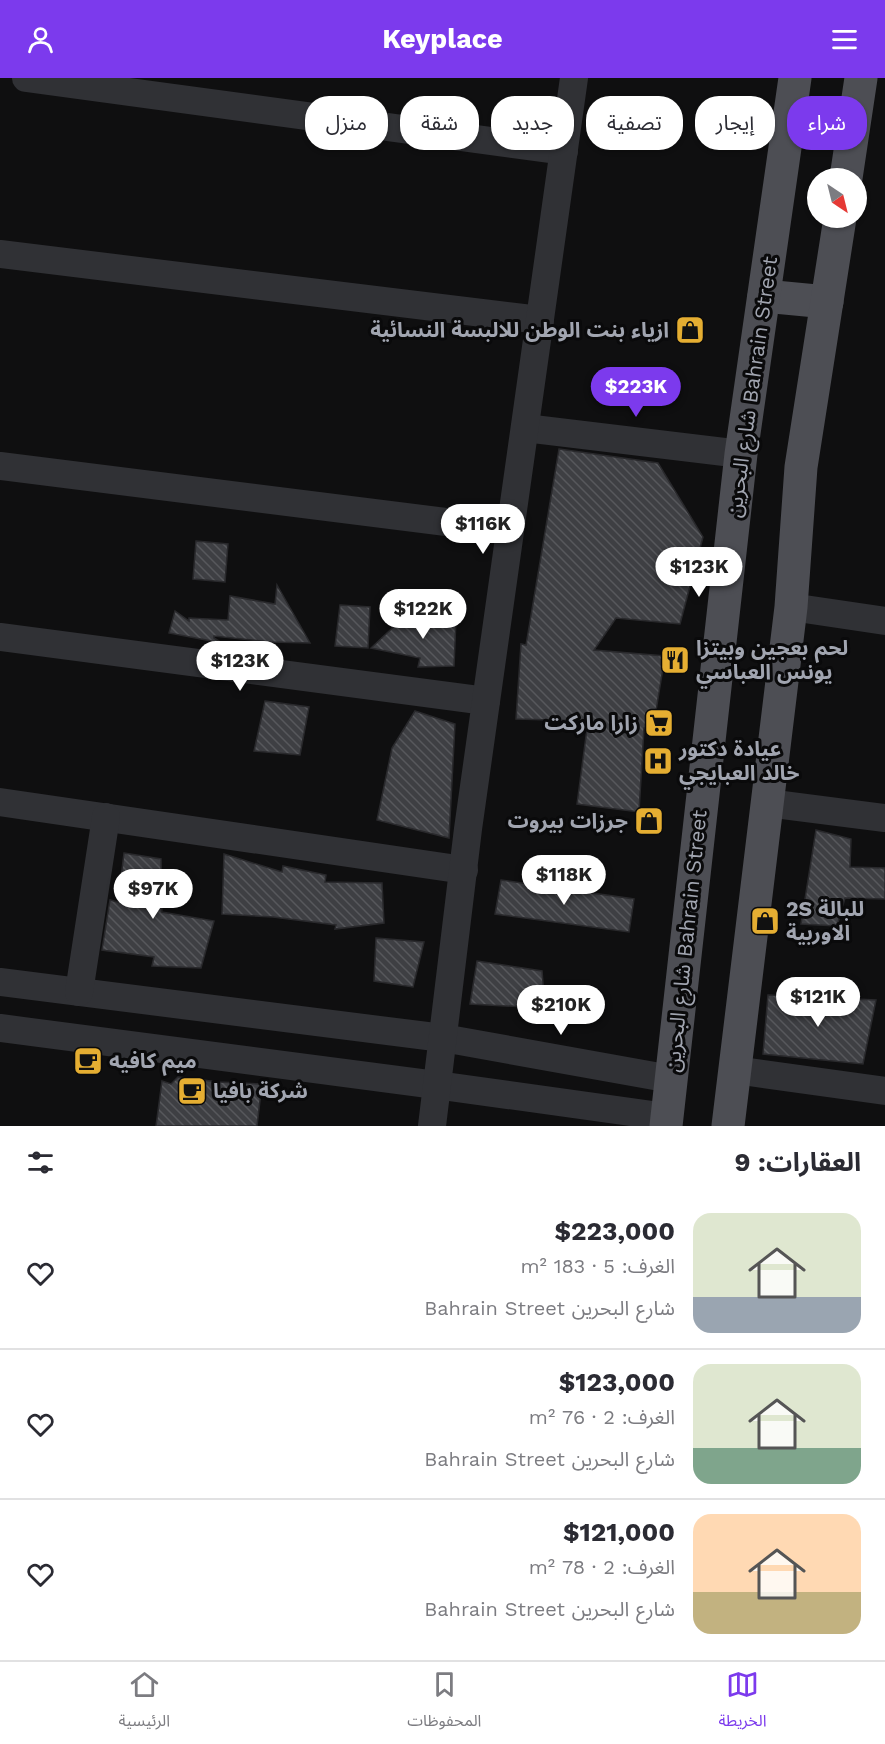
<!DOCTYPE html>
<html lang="ar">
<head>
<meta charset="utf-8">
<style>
	:root { --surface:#fff; --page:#f7f7f7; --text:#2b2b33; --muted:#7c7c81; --line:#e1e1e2; --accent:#7c3aed }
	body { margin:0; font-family:"Work Sans","Noto Sans Arabic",sans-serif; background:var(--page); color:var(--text); direction:rtl; height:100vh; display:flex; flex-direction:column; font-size:22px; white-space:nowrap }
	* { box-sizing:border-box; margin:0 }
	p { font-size:20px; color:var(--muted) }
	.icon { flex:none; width:33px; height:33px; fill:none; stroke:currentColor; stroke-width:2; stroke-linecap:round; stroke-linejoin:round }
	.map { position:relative; height:1048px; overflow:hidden; direction:ltr }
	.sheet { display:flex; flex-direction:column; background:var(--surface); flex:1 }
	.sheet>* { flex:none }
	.guide { position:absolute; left:18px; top:18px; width:849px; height:54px; direction:rtl; display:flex; gap:12px }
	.needle { width:39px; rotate:145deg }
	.controls { position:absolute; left:807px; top:90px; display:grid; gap:12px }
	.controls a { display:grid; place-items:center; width:60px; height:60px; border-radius:50%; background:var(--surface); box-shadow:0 2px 4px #0004; font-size:30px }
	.price { position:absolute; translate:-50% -51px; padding:0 14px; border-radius:21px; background:#fff; color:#222; font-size:20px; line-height:39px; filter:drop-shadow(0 2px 3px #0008) }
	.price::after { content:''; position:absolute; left:50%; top:36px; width:18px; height:14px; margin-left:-9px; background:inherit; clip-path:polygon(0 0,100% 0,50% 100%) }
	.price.on { background:var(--accent); color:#fff }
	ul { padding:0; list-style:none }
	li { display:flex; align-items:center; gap:18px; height:150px; padding:0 24px }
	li+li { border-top:2px solid var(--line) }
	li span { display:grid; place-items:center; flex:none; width:168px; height:120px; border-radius:18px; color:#555 }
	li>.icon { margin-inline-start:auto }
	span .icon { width:72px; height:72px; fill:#fffc; stroke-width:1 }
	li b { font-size:26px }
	h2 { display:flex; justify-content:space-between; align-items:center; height:72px; padding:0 24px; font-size:26px }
	.pill { padding:0 21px; border-radius:24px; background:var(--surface); box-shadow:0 2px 4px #0004; font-size:21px; line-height:54px }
	.pill.on { background:var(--accent); color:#fff }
	header { display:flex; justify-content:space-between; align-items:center; height:78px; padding:0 24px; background:var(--accent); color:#fff; font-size:27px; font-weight:700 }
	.tab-bar { display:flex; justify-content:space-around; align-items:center; height:84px; border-top:2px solid var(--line); background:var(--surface); font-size:16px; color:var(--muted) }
	.tab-bar a { display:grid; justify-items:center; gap:3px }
	.tab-bar .on { color:var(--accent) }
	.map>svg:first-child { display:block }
</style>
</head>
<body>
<header><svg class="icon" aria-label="menu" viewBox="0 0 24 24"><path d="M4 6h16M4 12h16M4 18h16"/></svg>Keyplace<svg class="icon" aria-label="person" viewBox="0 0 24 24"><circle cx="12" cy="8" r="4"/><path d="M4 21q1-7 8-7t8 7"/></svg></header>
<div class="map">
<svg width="885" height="1048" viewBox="0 0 885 1048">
	<defs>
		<pattern id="building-back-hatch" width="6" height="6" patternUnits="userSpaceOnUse" patternTransform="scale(1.5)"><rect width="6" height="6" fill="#3e3f43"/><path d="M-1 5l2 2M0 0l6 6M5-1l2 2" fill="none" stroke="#57585c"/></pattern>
	</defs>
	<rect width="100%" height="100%" fill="#0f0f10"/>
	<!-- building -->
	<g fill="url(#building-back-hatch)" stroke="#29292c" stroke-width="1.5">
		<polygon points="559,371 658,385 703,459 680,546 616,540 594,572 665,578 653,651 644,650 639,734 577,726 588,643 516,641 521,566 526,567"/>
		<polygon points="196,463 228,466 225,504 193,501"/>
		<polygon points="277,507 310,565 270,564 214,558 214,560 222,565 169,555 175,533 189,543 189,540 228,542 230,518 275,526"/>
		<polygon points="340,527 370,529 368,570 335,568"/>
		<polygon points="425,538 456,541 454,588 418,589 420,580 371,570 402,541"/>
		<polygon points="265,623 309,629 300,677 254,673"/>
		<polygon points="415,633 455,646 449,760 377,742 392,670"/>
		<polygon points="816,752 851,761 850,789 885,790 885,821 845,820 837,848 801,846"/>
		<polygon points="124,775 161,781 162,834 214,843 201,890 152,888 154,879 102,872 110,822 118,824"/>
		<polygon points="224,776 282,794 283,788 326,797 325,804 382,805 384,845 335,851 336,847 273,839 222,836"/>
		<polygon points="501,802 634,821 629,854 495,836"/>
		<polygon points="376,860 424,864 413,909 374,903"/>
		<polygon points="477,883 542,893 545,930 470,926"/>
		<polygon points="768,917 876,922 863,986 763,976"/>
		<polygon points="178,999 219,1004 262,1006 257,1048 156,1048 162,1003 171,1006"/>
	</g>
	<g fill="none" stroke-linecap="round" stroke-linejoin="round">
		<!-- minor -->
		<g stroke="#303135" stroke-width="28">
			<polyline points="26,0 564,73"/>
			<polyline points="0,176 540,242"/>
			<polyline points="525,350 741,376"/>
			<polyline points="0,388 510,452"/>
			<polyline points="791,529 885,543"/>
			<polyline points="0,559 486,623"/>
			<polyline points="0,724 464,792"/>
			<polyline points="767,725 885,740"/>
			<polyline points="0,904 443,960 671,1001"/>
			<polyline points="79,914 106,739"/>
			<polyline points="0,950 436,1007 667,1039"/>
			<polyline points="735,992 885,1013"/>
			<polyline points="432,1048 468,751 574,0"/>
		</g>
		<!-- major -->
		<g stroke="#4d4e54" stroke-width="33">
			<polyline points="846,100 861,0"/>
			<polyline points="764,218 827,224"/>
			<polyline points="666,1048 741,376 795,0"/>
			<polyline points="728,1048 791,529 801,389 840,140"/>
		</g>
	</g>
	<!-- icons -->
	<defs>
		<g id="shop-square" transform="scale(1.5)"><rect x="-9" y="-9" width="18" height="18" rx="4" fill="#e5ae32" stroke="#0a0a0b"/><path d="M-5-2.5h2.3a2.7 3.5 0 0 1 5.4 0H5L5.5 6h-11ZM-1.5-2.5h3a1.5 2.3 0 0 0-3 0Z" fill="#111"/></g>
		<g id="restaurant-square" transform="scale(1.5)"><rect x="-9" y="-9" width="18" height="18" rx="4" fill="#e5ae32" stroke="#0a0a0b"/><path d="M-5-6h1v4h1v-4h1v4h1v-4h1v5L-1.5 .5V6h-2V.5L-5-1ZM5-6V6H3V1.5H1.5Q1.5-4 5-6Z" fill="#111"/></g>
		<g id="supermarket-square" transform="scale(1.5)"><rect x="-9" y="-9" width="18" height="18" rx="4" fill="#e5ae32" stroke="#0a0a0b"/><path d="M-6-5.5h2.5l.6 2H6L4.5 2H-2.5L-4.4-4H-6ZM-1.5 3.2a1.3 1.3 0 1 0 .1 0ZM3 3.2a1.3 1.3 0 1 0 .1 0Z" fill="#111"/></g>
		<g id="hospital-square" transform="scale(1.5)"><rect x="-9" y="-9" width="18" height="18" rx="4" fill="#e5ae32" stroke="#0a0a0b"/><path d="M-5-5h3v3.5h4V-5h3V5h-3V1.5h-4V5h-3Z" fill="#111"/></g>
		<g id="cafe-square" transform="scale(1.5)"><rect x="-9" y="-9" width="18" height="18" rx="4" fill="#e5ae32" stroke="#0a0a0b"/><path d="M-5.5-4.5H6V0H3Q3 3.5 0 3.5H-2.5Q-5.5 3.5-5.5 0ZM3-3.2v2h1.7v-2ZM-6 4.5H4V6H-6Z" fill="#111"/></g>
	</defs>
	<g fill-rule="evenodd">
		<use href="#shop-square" x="690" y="252"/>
		<use href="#restaurant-square" x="675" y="582"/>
		<use href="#supermarket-square" x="659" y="645"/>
		<use href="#hospital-square" x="658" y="683"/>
		<use href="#shop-square" x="649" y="743"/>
		<use href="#shop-square" x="765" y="843"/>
		<use href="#cafe-square" x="88" y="983"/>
		<use href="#cafe-square" x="192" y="1013"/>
	</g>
	<g text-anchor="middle" stroke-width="6" stroke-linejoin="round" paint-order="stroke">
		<!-- poi labels -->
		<g font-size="21" font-weight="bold" fill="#a1a5b0" stroke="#0a0a0b" text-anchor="start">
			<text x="669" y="259" text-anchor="end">ازياء بنت الوطن للالبسة النسائية</text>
			<text x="696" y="577">لحم بعجين وبيتزا<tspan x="696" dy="24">يونس العباسي</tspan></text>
			<text x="638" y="652" text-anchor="end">زارا ماركت</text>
			<text x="679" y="678">عيادة دكتور<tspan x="679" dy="24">خالد العبايجي</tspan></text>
			<text x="628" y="750" text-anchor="end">جرزات بيروت</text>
			<text x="786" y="838">2S للبالة<tspan x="786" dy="24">الاوربية</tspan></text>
			<text x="109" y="990">ميم كافيه</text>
			<text x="213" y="1020">شركة بافيا</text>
		</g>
		<!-- street labels -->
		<g font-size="21" fill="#a1a5b0" stroke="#0a0a0b">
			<text transform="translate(752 309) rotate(-82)" y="7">شارع البحرين Bahrain Street</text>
			<text transform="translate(686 863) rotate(-84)" y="7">شارع البحرين Bahrain Street</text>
		</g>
	</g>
</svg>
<div class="controls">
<a><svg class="needle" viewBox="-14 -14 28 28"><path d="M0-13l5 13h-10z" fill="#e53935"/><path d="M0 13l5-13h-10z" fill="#7c7c81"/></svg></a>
</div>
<b class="price on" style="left:636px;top:340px">$223K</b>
<b class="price" style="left:483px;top:477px">$116K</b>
<b class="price" style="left:699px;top:520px">$123K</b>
<b class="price" style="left:423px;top:562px">$122K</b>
<b class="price" style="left:240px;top:614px">$123K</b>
<b class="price" style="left:564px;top:828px">$118K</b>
<b class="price" style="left:153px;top:842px">$97K</b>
<b class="price" style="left:818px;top:950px">$121K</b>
<b class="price" style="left:561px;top:958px">$210K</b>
<div class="guide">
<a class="pill on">شراء</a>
<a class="pill">إيجار</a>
<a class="pill">تصفية</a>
<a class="pill">جديد</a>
<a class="pill">شقة</a>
<a class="pill">منزل</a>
</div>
</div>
<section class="sheet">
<h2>العقارات: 9<svg class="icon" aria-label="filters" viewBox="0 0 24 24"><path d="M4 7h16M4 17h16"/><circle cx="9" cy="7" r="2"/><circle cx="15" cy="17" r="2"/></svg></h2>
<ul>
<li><span style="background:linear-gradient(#dfe7d0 70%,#9aa5b1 0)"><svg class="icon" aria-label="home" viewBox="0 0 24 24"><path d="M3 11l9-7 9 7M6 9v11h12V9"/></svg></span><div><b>$223,000</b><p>الغرف: 5 · 183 m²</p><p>شارع البحرين Bahrain Street</p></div><svg class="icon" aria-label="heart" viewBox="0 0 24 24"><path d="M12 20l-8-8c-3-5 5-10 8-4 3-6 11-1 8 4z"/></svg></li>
<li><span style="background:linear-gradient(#dfe7d0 70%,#7fa58c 0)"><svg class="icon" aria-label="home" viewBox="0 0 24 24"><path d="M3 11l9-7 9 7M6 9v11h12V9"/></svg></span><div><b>$123,000</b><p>الغرف: 2 · 76 m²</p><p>شارع البحرين Bahrain Street</p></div><svg class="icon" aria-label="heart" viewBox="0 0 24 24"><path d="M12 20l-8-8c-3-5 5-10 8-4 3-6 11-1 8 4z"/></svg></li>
<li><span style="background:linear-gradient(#ffd9b3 65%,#c2b280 0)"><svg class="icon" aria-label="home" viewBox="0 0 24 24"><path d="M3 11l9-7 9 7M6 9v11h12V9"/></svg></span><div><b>$121,000</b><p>الغرف: 2 · 78 m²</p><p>شارع البحرين Bahrain Street</p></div><svg class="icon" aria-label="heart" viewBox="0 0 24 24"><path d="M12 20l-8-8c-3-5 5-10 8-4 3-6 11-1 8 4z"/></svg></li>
</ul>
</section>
<nav class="tab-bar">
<a class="on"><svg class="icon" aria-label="map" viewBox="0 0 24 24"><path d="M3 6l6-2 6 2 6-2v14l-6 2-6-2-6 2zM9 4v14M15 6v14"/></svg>الخريطة</a>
<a><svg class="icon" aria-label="saved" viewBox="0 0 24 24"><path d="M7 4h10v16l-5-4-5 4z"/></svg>المحفوظات</a>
<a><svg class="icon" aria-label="home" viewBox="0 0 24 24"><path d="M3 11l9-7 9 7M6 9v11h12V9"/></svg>الرئيسية</a>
</nav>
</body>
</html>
